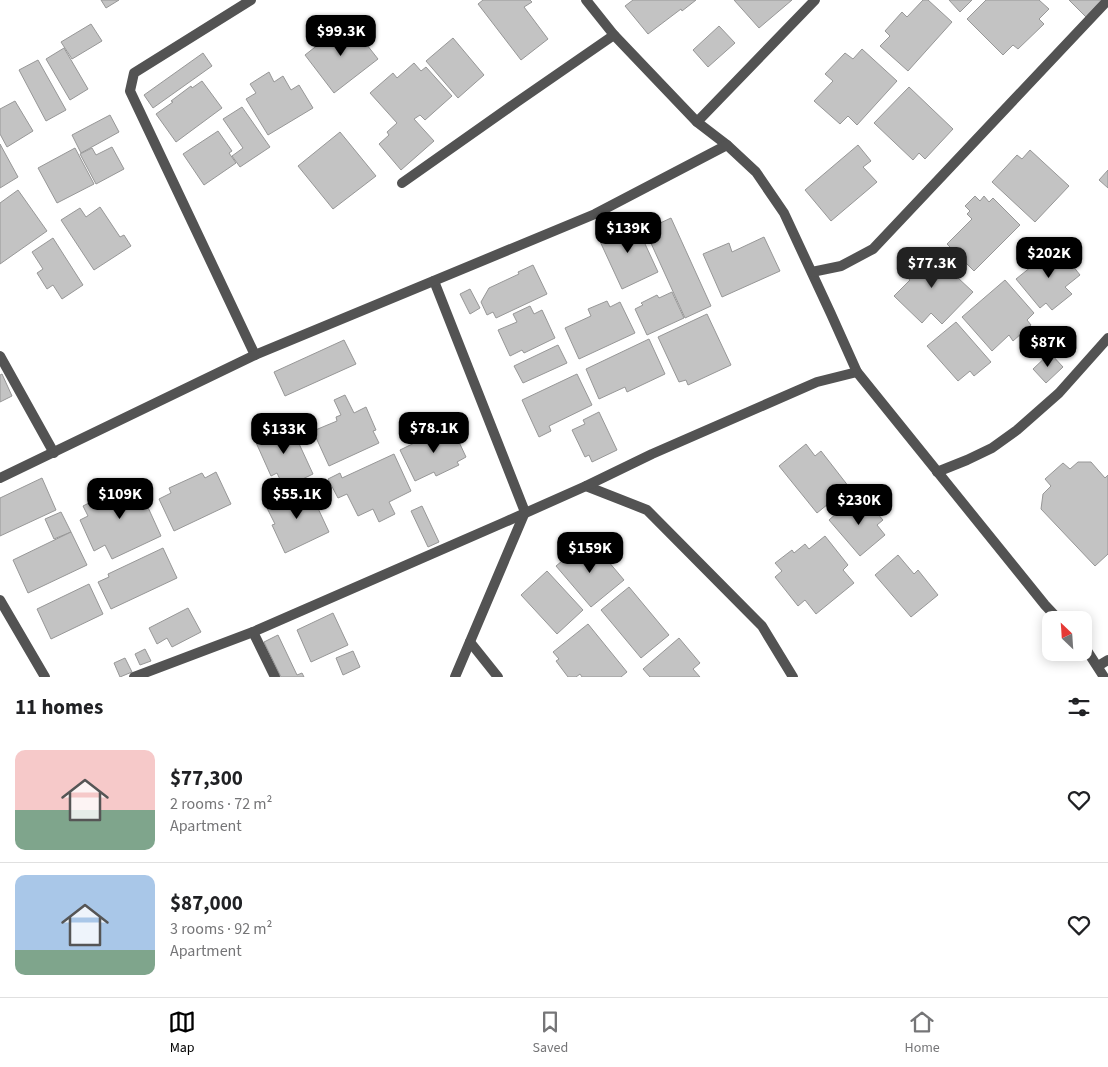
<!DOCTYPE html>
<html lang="en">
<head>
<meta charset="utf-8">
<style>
	:root { --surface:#fff; --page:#f6f6f6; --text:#202124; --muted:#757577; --line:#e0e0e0; --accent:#000 }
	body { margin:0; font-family:"Source Sans 3",sans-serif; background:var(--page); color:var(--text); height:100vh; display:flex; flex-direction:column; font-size:19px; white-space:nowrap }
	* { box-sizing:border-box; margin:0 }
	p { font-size:16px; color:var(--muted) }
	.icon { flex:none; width:28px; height:28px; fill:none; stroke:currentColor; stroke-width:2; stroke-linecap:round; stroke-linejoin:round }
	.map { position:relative; height:677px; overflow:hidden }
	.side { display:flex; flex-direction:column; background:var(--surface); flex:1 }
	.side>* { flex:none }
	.needle { width:32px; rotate:335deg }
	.controls { position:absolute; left:1042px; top:611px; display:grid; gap:10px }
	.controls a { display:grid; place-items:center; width:50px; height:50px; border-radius:10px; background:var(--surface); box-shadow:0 2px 12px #0003; font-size:25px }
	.price { position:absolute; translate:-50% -42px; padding:0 11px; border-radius:10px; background:var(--accent); color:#fff; font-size:16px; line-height:32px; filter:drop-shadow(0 1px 2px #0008) }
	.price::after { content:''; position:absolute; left:50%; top:30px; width:15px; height:11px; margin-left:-8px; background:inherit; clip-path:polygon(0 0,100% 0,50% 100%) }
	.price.active { background:#222; color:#fff }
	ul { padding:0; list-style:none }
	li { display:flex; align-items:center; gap:15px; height:125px; padding:0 15px }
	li+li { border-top:1px solid var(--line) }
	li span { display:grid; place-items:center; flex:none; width:140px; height:100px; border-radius:10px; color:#555 }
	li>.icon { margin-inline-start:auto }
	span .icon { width:60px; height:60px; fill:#fffc; stroke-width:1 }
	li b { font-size:21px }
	h2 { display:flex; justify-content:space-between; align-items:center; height:60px; padding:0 15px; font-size:21px }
	.tab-bar { display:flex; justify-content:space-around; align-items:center; height:70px; border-top:1px solid var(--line); background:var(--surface); font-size:14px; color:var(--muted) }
	.tab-bar a { display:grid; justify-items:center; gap:2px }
	.tab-bar .active { color:var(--accent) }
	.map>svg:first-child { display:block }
</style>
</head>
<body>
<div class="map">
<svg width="1108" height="677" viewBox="0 0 1108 677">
	<rect width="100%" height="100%" fill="#fff"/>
	<!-- building -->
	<g fill="#c3c3c3" stroke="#979797">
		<polygon points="101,0 119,0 106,8"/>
		<polygon points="483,0 530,0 532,2 524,7 548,39 521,60 478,4"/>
		<polygon points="633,0 696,0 682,11 681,9 648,34 625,6"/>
		<polygon points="734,0 792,0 759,28"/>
		<polygon points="923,0 928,0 952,22 908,71 880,46 890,36 885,31 902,12 907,17"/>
		<polygon points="949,0 972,0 960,12"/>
		<polygon points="986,0 1039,0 1049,9 1039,19 1044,24 1018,49 1013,45 1003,55 967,19"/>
		<polygon points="1069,0 1102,0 1086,17"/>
		<polygon points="91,24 102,41 72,59 61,42"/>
		<polygon points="352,26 378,59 334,93 305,55 319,44 317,41 336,27 342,34"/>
		<polygon points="719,26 735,43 708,67 693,50"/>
		<polygon points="453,38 484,75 458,98 426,61"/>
		<polygon points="64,48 88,89 70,100 46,59"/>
		<polygon points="862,49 897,81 857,125 848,116 840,124 814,101 833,81 825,74 845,53 853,59"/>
		<polygon points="203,53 212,66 153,108 144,95"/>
		<polygon points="38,60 66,110 46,121 19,70"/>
		<polygon points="414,63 421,71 426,67 452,96 425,120 420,115 414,119 434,141 401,170 379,144 389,135 387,132 397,123 370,93 393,73 397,78"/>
		<polygon points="269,72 274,82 283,76 291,90 299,85 313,108 268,135 246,99 256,93 250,84"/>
		<polygon points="202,81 222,108 176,142 156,114 173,102 171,101 191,86 192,88"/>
		<polygon points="909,87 953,129 925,159 919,153 913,160 874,123"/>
		<polygon points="15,101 33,131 7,147 0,134 0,109"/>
		<polygon points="242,107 270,147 240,167 232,156 243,148 223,119"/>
		<polygon points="110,115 119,132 81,153 72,135"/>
		<polygon points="218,131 232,151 229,153 236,163 204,185 183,154"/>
		<polygon points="340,132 376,176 333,209 298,166"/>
		<polygon points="0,144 18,177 0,188"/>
		<polygon points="858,145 871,161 863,167 877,182 831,221 805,190"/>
		<polygon points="112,147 124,169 96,184 80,154 92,148 96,155"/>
		<polygon points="75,148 94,184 57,203 38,168"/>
		<polygon points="1030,150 1069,186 1035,222 992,182 1017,155 1022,159"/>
		<polygon points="1108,170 1108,188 1099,180"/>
		<polygon points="18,190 47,231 0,264 0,203"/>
		<polygon points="975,196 980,201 984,196 989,202 993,198 1020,225 974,271 947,244 972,219 967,214 970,211 965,206"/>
		<polygon points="100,207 120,237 124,235 131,246 94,270 61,220 80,208 86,217"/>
		<polygon points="671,218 711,306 685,318 645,230"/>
		<polygon points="634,220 658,272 622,289 598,237"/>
		<polygon points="764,237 780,271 722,297 703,254 729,243 732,252"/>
		<polygon points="53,238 83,285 62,299 53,285 47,289 37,273 43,269 32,252"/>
		<polygon points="1057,246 1080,275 1065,287 1072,294 1052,310 1046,303 1040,308 1016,279"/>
		<polygon points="926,248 973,292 942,324 931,313 922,323 894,296 910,280 902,273"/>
		<polygon points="533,265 547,294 496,318 493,312 487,315 481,302 489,288 519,274 518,272"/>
		<polygon points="1005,280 1034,313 1027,320 1031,325 1013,341 1009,335 992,351 962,317"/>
		<polygon points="470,289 480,308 470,314 460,294"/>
		<polygon points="672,292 684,318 647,335 635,309 643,305 641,303 657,295 659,298"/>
		<polygon points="607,301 610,307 620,302 635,333 579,359 565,328 591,316 588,309"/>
		<polygon points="530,306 534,314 542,310 555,338 524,353 522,350 510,356 498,330 517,322 513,314"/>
		<polygon points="707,314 731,365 688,385 686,380 679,382 658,337"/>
		<polygon points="956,322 991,362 974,376 970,371 958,381 927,346"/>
		<polygon points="649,339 665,374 627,392 625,387 599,399 586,369"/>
		<polygon points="344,340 356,364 285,396 274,372"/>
		<polygon points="558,345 567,363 523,383 514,366"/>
		<polygon points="1050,353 1063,367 1046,383 1033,369"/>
		<polygon points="2,374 12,396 0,402 0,375"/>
		<polygon points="577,374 592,405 549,426 551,431 539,437 522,400"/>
		<polygon points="345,395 354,413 366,407 376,430 373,431 379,443 329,466 313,431 337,421 336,417 341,415 334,400"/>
		<polygon points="599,412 617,450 592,462 589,455 585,457 572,430 585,424 583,420"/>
		<polygon points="289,422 313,474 284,488 277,473 271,476 254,438"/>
		<polygon points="451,425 466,457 457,462 459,465 436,476 434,472 415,481 400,450"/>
		<polygon points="806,444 815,456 821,451 849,487 817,513 779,466"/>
		<polygon points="394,454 411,491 389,502 395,514 379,522 373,509 358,516 347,494 338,498 328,479 340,473 342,478"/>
		<polygon points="1078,462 1091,462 1105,478 1108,475 1108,554 1095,566 1041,509 1043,494 1051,486 1045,479 1063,463 1070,469"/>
		<polygon points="216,472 231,504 174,531 159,499 171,493 169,488 202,473 205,478"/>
		<polygon points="42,478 56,510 0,536 0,498"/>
		<polygon points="119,481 122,487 136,481 161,536 112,559 105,545 94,551 80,520 88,516 83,506 107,494 104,488"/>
		<polygon points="309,489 329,532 285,553 272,525 275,524 266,506 298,491 299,494"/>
		<polygon points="854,498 862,508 868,503 883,520 877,525 885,535 860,556 829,520"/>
		<polygon points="422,506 439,542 428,547 411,511"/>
		<polygon points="61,512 71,532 54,539 45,519"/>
		<polygon points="71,532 87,565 28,593 13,560"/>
		<polygon points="825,536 848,565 843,570 854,583 816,614 805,600 798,606 775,577 782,571 775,563 792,550 794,553 805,544 809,549"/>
		<polygon points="585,542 593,552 597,548 624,580 591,607 556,566"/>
		<polygon points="163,548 177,578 111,609 98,582 109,577 108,574"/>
		<polygon points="898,555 914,574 918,570 938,595 911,617 875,575"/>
		<polygon points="547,571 583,610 557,634 521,595"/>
		<polygon points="89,584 103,614 51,639 37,609"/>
		<polygon points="629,587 669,635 641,658 601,610"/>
		<polygon points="188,608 201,632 172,647 167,638 157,644 149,628"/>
		<polygon points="333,613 348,645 311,662 297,630"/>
		<polygon points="588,624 627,672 621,677 582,677 580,674 576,677 568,677 556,661 559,659 553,652"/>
		<polygon points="278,635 297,675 302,673 304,677 281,677 264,642"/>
		<polygon points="679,638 700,663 693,669 700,677 650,677 643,669"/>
		<polygon points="145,649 151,661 140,665 135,654"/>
		<polygon points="353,651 360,667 343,675 336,658"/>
		<polygon points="125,658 132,672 120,677 114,663"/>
	</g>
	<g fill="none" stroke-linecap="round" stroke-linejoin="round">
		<!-- minor -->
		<g stroke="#535353" stroke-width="10">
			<polyline points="251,0 134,73 130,91 255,355"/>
			<polyline points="586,0 614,35 697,122 727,145 756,172 784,213 831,314 857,372 1045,605 1059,620"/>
			<polyline points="697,122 815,0"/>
			<polyline points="402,183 517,102 614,35"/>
			<polyline points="812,272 841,266 873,249 1108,0"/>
			<polyline points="434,281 525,512 455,677"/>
			<polyline points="0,356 54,453"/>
			<polyline points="937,472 967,460 992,448 1017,430 1059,393 1108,338"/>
			<polyline points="0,478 255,355 595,214 727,145"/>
			<polyline points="586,486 647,510 762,626 793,677"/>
			<polyline points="0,600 45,677"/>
			<polyline points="253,632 275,677"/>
			<polyline points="470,642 498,677"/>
			<polyline points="1084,646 1104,677"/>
			<polyline points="1098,666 1108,660"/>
			<polyline points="134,677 253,632 505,522 586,486 652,454 817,382 857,372"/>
		</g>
	</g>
</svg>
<div class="controls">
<a><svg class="needle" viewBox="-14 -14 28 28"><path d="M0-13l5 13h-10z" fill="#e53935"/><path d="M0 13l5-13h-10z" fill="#757577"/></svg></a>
</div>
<b class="price" style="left:341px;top:57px">$99.3K</b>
<b class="price" style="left:628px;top:254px">$139K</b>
<b class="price" style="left:1049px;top:279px">$202K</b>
<b class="price active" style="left:932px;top:289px">$77.3K</b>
<b class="price" style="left:1048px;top:368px">$87K</b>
<b class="price" style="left:434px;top:454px">$78.1K</b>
<b class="price" style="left:284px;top:455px">$133K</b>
<b class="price" style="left:120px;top:520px">$109K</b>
<b class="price" style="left:297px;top:520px">$55.1K</b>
<b class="price" style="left:859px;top:526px">$230K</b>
<b class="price" style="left:590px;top:574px">$159K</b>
</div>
<section class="side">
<h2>11 homes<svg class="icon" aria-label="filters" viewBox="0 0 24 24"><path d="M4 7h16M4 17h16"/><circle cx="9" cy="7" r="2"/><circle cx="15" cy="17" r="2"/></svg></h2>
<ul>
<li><span style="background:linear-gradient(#f6c9c9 60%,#7fa58c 0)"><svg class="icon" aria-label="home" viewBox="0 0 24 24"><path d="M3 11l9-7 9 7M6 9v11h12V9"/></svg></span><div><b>$77,300</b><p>2 rooms · 72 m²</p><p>Apartment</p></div><svg class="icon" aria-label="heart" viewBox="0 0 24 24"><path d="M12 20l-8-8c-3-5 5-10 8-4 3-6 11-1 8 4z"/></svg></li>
<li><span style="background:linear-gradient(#a9c7e8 75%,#7fa58c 0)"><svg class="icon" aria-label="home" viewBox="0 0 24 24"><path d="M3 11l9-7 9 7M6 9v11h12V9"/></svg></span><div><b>$87,000</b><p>3 rooms · 92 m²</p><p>Apartment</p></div><svg class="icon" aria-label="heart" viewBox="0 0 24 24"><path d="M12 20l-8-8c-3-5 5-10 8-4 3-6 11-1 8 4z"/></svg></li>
</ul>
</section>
<nav class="tab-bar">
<a class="active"><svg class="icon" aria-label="map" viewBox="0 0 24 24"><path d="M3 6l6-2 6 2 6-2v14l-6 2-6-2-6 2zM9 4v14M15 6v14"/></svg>Map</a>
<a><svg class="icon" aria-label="saved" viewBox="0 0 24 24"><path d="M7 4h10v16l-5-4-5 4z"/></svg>Saved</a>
<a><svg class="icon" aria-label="home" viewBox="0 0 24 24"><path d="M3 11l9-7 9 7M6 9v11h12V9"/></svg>Home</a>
</nav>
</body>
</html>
